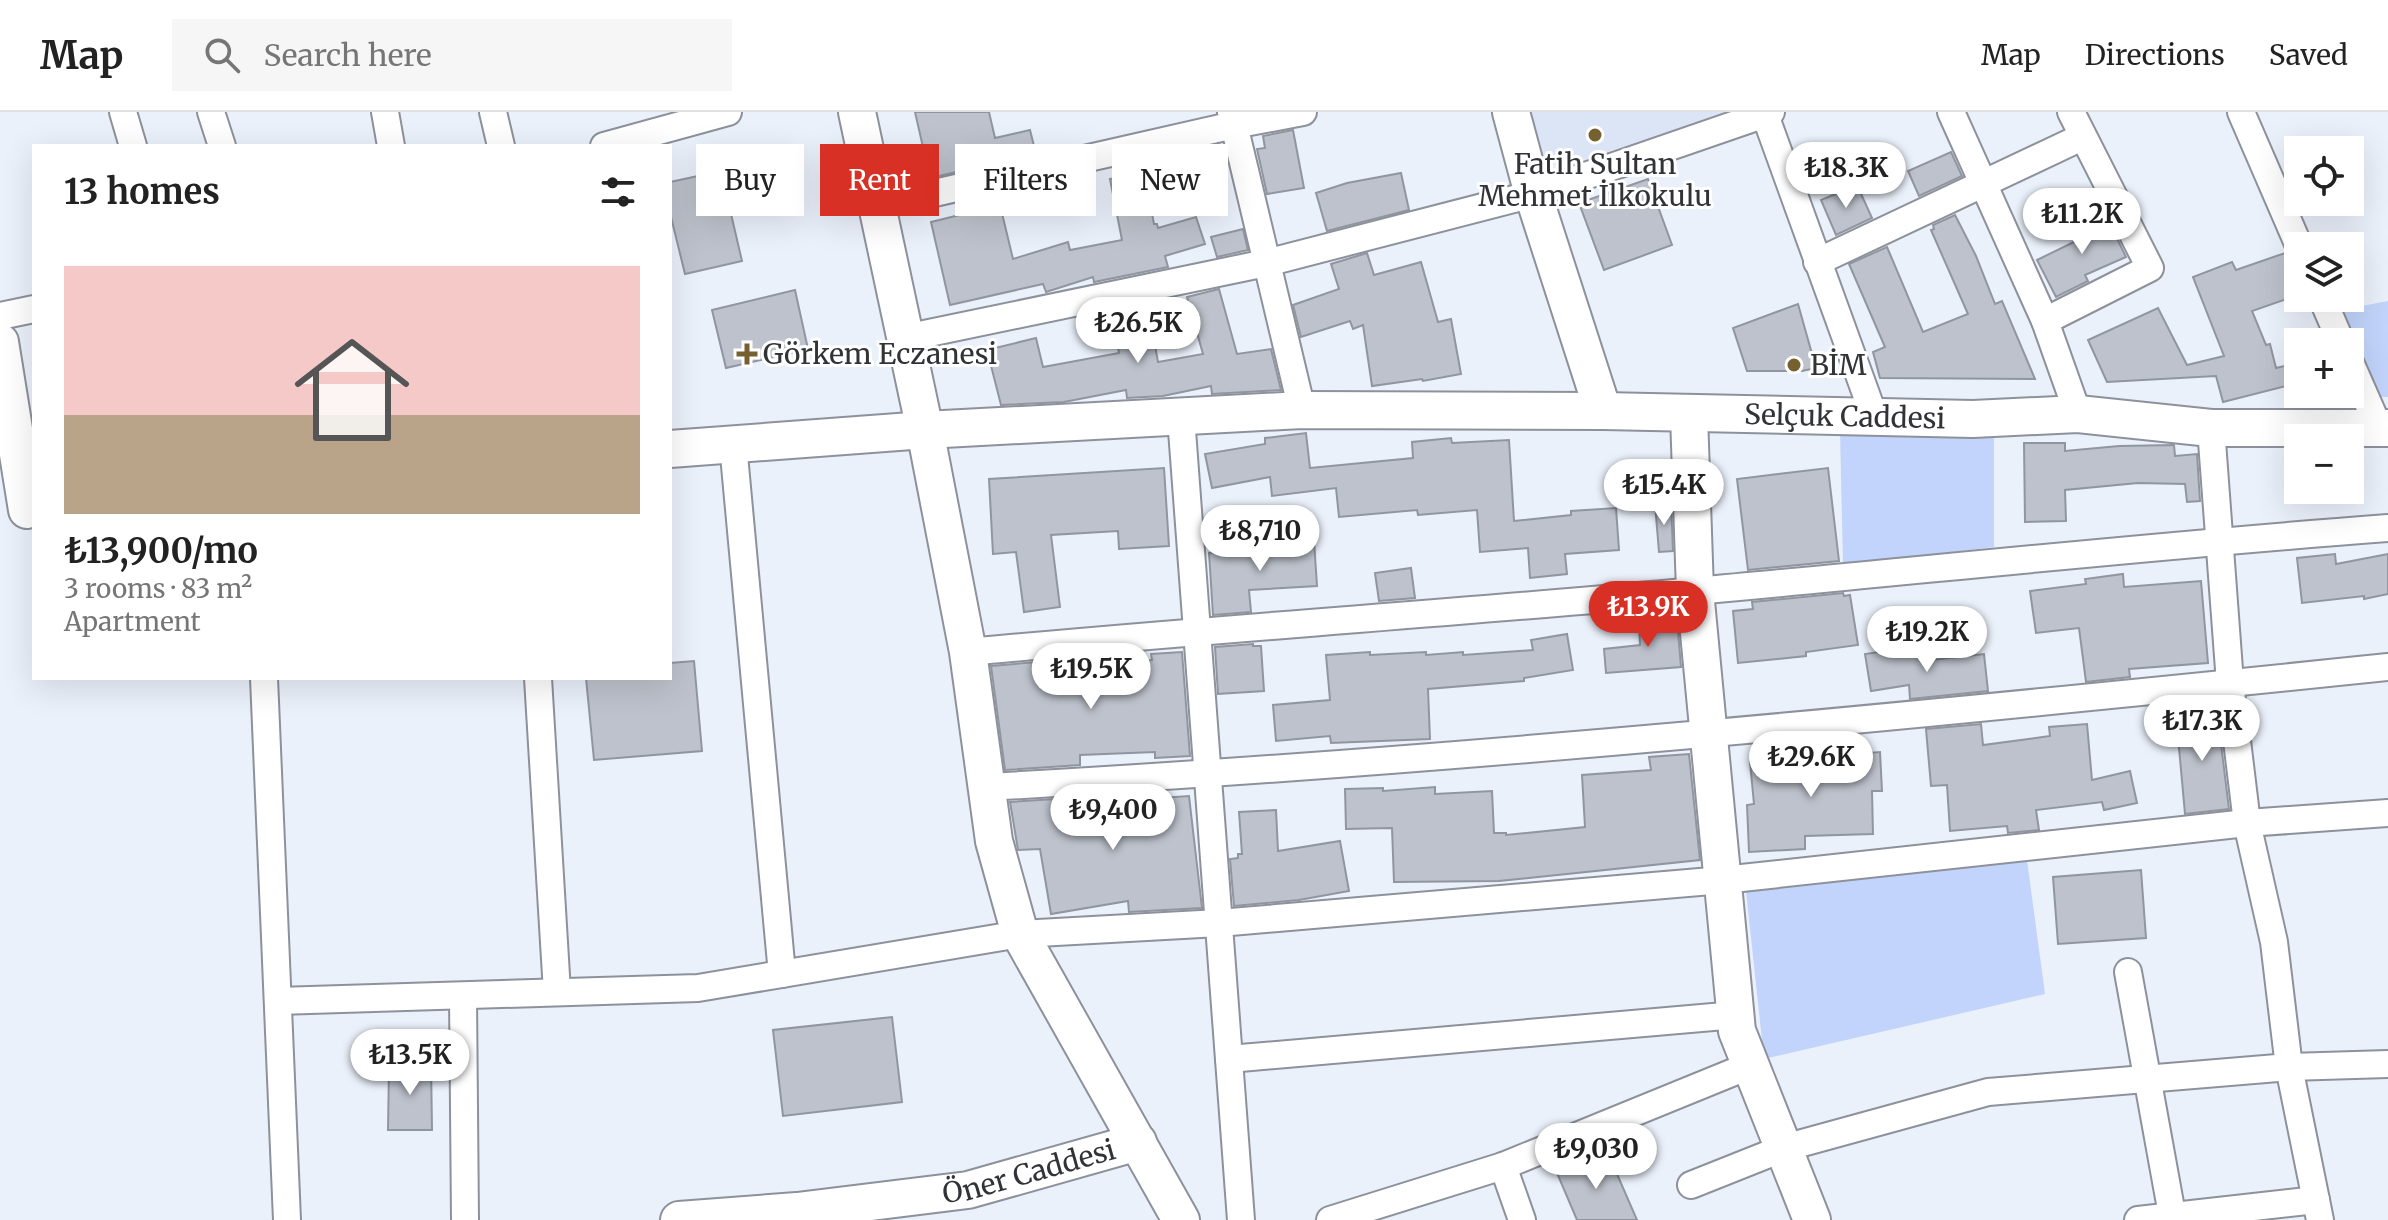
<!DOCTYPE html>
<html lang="en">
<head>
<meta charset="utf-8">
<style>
	:root { --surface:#fff; --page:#f6f6f6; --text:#222; --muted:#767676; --line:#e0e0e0; --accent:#d93025 }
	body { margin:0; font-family:Merriweather,serif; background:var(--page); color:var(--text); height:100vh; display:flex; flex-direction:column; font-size:30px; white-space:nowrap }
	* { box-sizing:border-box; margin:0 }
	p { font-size:26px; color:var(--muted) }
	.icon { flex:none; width:44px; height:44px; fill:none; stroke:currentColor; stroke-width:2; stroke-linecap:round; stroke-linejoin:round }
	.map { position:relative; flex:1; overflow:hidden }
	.details { position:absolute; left:32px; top:32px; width:640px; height:536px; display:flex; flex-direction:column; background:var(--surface); border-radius:0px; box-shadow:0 8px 32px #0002 }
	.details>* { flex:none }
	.guide { position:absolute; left:696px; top:32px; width:760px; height:72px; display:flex; gap:16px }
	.tools { position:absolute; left:2284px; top:24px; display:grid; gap:16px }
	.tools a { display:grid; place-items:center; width:80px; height:80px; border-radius:0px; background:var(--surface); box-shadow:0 8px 32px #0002; font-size:40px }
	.price { position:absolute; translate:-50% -68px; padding:0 18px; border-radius:28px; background:#fff; color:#222; font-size:26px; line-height:52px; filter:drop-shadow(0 2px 4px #0008) }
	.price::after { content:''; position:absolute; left:50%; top:48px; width:24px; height:18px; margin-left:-12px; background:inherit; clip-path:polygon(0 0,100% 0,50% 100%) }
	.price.active { background:var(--accent); color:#fff }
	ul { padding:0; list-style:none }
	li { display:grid; align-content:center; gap:16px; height:424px; padding:0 32px }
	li+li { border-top:2px solid var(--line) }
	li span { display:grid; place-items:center; height:248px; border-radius:0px; color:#555 }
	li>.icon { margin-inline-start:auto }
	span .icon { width:144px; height:144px; fill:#fffc; stroke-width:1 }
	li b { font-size:34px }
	h2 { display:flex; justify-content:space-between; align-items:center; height:96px; padding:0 32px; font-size:34px }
	.pill { padding:0 28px; border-radius:0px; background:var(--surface); box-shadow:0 8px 32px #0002; font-size:28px; line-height:72px }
	.pill.active { background:var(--accent); color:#fff }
	header { display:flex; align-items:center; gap:48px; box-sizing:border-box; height:112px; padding:0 40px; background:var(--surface); border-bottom:2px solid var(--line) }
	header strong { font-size:38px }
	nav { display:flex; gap:44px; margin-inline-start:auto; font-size:28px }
	.search { width:560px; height:72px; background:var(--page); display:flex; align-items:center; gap:20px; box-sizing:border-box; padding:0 28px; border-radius:0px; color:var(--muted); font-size:30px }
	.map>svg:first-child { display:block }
</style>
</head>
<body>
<header>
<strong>Map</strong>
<div class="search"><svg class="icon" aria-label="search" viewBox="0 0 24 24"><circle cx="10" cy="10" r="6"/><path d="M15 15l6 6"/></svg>Search here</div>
<nav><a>Map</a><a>Directions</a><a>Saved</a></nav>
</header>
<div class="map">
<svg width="2388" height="1108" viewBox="0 0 2388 1108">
	<rect width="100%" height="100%" fill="#ebf1fb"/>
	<!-- built -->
	<polygon fill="#dce5f6" points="1525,0 1730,0 1561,55 1537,46"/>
	<!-- green -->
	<g fill="#c2d4fb">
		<polygon points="2388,189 2388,285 2376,285 2335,199"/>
		<polygon points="1840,320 1994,323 1994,435 1843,453"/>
		<polygon points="2027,748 2045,882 1764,947 1746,779"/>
	</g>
	<!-- building -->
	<g fill="#bdc2cc" stroke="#91959f" stroke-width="2">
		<polygon points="915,0 989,0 995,26 1030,18 1036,42 930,66"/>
		<polygon points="1293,18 1304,76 1267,82 1257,37 1265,36 1263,24"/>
		<polygon points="1951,40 1962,64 1919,84 1908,59"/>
		<polygon points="721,59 742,149 685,162 670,101 670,70"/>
		<polygon points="1144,60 1154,112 1157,112 1158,116 1196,105 1205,132 1165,144 1168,155 1094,170 1093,165 1046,180 1043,172 950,193 931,110 1000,93 1013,147 1068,130 1070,138 1122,128 1110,67"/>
		<polygon points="1401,61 1409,98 1327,119 1316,81 1347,71"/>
		<polygon points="1648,67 1672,133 1604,158 1579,91"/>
		<polygon points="1857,73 1872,106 1836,123 1821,88"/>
		<polygon points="2105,102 2126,145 2085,163 2088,169 2056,185 2037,148 2078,128 2073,116"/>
		<polygon points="1955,103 1976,144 1995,192 2002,189 2035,267 1880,266 1873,240 1885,235 1849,152 1887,135 1923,220 1968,202 1931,118 1934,117 1933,113"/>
		<polygon points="1243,117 1248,138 1217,145 1211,125"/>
		<polygon points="1367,141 1374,163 1421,150 1438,210 1451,207 1461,262 1423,269 1422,267 1372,274 1363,213 1353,217 1350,209 1301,225 1293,193 1339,177 1331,152"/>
		<polygon points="2285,141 2296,149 2298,156 2298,183 2252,199 2266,233 2270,232 2276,256 2298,251 2298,271 2223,290 2216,264 2107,270 2088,228 2158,196 2187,253 2224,244 2193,165 2232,150 2236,158"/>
		<polygon points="1219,177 1237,242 1271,237 1281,278 1212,282 1211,274 1163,284 1127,286 1126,278 1064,290 1001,293 987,238 1036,226 1043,255 1119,241 1113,211 1150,205 1158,250 1203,242 1187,185"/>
		<polygon points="795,178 808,237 726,256 712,198"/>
		<polygon points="1798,192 1816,256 1802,259 1747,259 1733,216"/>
		<polygon points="1306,321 1310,356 1413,346 1412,330 1451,326 1452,331 1509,328 1514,409 1571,403 1571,399 1616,396 1619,438 1565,442 1567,462 1530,466 1528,436 1480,440 1477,398 1418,403 1417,398 1339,405 1336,376 1272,384 1270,365 1212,376 1205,342 1265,332 1265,326"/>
		<polygon points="2024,331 2065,331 2065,339 2119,334 2174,333 2175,344 2197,342 2200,389 2187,390 2185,372 2138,371 2065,378 2066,409 2025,410"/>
		<polygon points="1164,356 1169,434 1119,437 1118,419 1051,423 1060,495 1024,500 1016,440 993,442 989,367"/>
		<polygon points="1828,356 1839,449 1748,458 1737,367"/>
		<polygon points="1671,391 1673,439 1659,440 1655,392"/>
		<polygon points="1314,428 1317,474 1249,478 1251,500 1213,503 1209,441 1266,438 1266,431"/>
		<polygon points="2335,442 2336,452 2388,442 2388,482 2364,487 2364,484 2302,491 2297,446"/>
		<polygon points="1411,456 1415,486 1379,489 1375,461"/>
		<polygon points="2123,462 2124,475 2201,469 2208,551 2129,557 2130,565 2086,570 2079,516 2036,521 2030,479 2086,472 2085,467"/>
		<polygon points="1843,481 1844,484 1850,483 1858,533 1806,540 1806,544 1738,551 1733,499 1753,497 1752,490"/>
		<polygon points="1677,507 1681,555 1606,561 1604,537 1640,533 1639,509"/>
		<polygon points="1567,522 1573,558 1524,566 1524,569 1428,577 1430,627 1331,631 1330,624 1276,629 1273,593 1330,588 1326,543 1370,540 1370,543 1426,540 1426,543 1463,540 1463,543 1533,538 1531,528"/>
		<polygon points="1253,532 1253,534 1261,534 1264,579 1218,582 1215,535"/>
		<polygon points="1892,538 1893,542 1932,539 1932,548 1984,542 1988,579 1910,587 1909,573 1871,579 1865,542"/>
		<polygon points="1182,540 1190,644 1155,646 1155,640 1080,643 1080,653 1005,658 991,554 1037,550 1038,560 1099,551 1152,548 1151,542"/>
		<polygon points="694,549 702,639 594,648 586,566 670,566 670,551"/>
		<polygon points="2217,599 2229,697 2185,702 2176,603"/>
		<polygon points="1981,612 1983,633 2050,624 2049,615 2087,612 2092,668 2130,659 2137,691 2104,698 2102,690 2036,698 2039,718 2008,721 2007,714 1950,719 1947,673 1931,674 1926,617"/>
		<polygon points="1880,640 1882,679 1872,679 1873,722 1805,724 1805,737 1749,740 1747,693 1754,692 1750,650"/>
		<polygon points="1689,642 1700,748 1499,769 1394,770 1392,716 1346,717 1345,677 1383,676 1383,679 1435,675 1435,682 1492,679 1494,721 1506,721 1506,723 1585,715 1582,663 1651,658 1649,645"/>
		<polygon points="1189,684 1202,796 1129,800 1128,789 1051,802 1040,737 1018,738 1010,690 1087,685 1087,691"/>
		<polygon points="1276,698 1278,739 1340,729 1349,779 1299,788 1234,794 1230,747 1238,746 1238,742 1242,742 1239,700"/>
		<polygon points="2141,758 2146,826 2058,832 2053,765"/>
		<polygon points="892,905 902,990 783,1004 773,918"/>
		<polygon points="431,950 432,1018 388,1018 389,953"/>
		<polygon points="1607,1039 1637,1108 1577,1108 1557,1061"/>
	</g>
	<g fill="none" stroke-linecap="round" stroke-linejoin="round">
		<!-- street casing -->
		<g stroke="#8d919b" stroke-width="30">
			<g id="street">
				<polyline points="123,0 133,34"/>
				<polyline points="211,0 222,34"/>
				<polyline points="385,0 391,34"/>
				<polyline points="493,0 501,34"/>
				<polyline points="1231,0 1302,298"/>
				<polyline points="1764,0 1874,304"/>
				<polyline points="1951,0 2045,209 2078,302"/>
				<polyline points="2241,0 2299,134"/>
				<polyline points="604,34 728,0"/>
				<polyline points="877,94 1234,13 1303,0"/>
				<polyline points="1817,150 2082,25"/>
				<polyline points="2322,186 2341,230"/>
				<polyline points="0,204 34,197"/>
				<polyline points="2045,209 2150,156 2071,0"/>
				<polyline points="905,226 1266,151 1533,82 1771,0"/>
				<polyline points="2350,250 2379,316"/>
				<polyline points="1181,305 1241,1108"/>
				<polyline points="2211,316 2230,571 2247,711 2274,830 2289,955 2320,1108"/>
				<polyline points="733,332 782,862"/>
				<path d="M968,540c243,-23 486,-39 728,-61 231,-21 461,-46 692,-63"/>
				<polyline points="264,566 287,1108"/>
				<polyline points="538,566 557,880"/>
				<path d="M987,675c468,-26 935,-72 1401,-120"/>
				<polyline points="2128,860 2173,1108"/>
				<polyline points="463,884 465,1108"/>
				<polyline points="278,889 698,876 1020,822 1219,811 1723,768 2247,711 2388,701"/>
				<polyline points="1229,947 1736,903"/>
				<polyline points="1503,1054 1522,1108"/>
				<polyline points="1691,1073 1784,1036 1988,980 2289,955 2388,952"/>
				<polyline points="1330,1108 1503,1054 1751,953"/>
				<polyline points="2138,1108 2316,1088"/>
			</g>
		</g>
		<!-- secondary casing -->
		<g stroke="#8d919b" stroke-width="40">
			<g id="secondary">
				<polyline points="857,0 925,318 968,540 994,729 1020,822 1181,1108"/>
				<polyline points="1511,0 1533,82 1603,299"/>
				<polyline points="0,230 27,398"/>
				<polyline points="1689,303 1695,479 1737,919 1812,1108"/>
				<path id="s1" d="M670,337l255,-19 377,-20 301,1 370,8 105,-5 133,14h177"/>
				<path id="s2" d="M679,1108l118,-9 171,-21 170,-48"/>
			</g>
		</g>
		<!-- street -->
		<use href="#street" stroke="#fff" stroke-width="26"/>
		<!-- secondary -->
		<use href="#secondary" stroke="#fff" stroke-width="36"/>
	</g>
	<!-- markers -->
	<g fill="#776030" stroke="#fff" stroke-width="3">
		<circle cx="1595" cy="23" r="8"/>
		<path d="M743 230h8v8h8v8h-8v8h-8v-8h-8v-8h8z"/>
		<circle cx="1794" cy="253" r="8"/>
	</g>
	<g text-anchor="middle" stroke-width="6" stroke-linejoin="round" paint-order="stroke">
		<!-- poi labels -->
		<g font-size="28" fill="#313337" stroke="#fff" text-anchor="start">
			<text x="1595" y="62" text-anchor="middle">Fatih Sultan<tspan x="1595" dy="32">Mehmet İlkokulu</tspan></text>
			<text x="763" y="252">Görkem Eczanesi</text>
			<text x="1810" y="263">BİM</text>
		</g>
		<!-- street labels -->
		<g font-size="28" fill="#313337" stroke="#fff">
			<text dy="10" stroke="none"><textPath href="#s1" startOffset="1176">Selçuk Caddesi</textPath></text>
			<text dy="10" stroke="none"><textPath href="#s2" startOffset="354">Öner Caddesi</textPath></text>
		</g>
	</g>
</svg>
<div class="tools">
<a><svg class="icon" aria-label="locate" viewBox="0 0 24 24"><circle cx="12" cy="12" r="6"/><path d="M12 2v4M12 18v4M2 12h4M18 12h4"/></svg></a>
<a><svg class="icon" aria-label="layers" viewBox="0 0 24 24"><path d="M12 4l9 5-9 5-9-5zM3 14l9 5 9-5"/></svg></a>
<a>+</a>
<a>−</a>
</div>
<b class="price" style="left:1846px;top:98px">₺18.3K</b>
<b class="price" style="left:2082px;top:144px">₺11.2K</b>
<b class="price" style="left:1138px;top:253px">₺26.5K</b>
<b class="price" style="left:1664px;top:415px">₺15.4K</b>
<b class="price" style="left:1260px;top:461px">₺8,710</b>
<b class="price active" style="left:1648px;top:537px">₺13.9K</b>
<b class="price" style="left:1927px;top:562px">₺19.2K</b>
<b class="price" style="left:1091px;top:599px">₺19.5K</b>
<b class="price" style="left:2202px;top:651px">₺17.3K</b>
<b class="price" style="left:1811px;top:687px">₺29.6K</b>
<b class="price" style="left:1113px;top:740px">₺9,400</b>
<b class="price" style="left:410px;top:985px">₺13.5K</b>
<b class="price" style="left:1596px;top:1079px">₺9,030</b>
<div class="guide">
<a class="pill">Buy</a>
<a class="pill active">Rent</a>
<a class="pill">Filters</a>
<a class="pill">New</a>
</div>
<section class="details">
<h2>13 homes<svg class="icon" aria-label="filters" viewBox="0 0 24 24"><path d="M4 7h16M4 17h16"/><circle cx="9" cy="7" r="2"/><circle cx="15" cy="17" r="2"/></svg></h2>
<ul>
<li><span style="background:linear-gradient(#f6c9c9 60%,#b9a48a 0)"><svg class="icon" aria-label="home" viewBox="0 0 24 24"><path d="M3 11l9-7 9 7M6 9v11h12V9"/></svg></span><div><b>₺13,900/mo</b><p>3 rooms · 83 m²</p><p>Apartment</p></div></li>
</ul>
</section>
</div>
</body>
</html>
